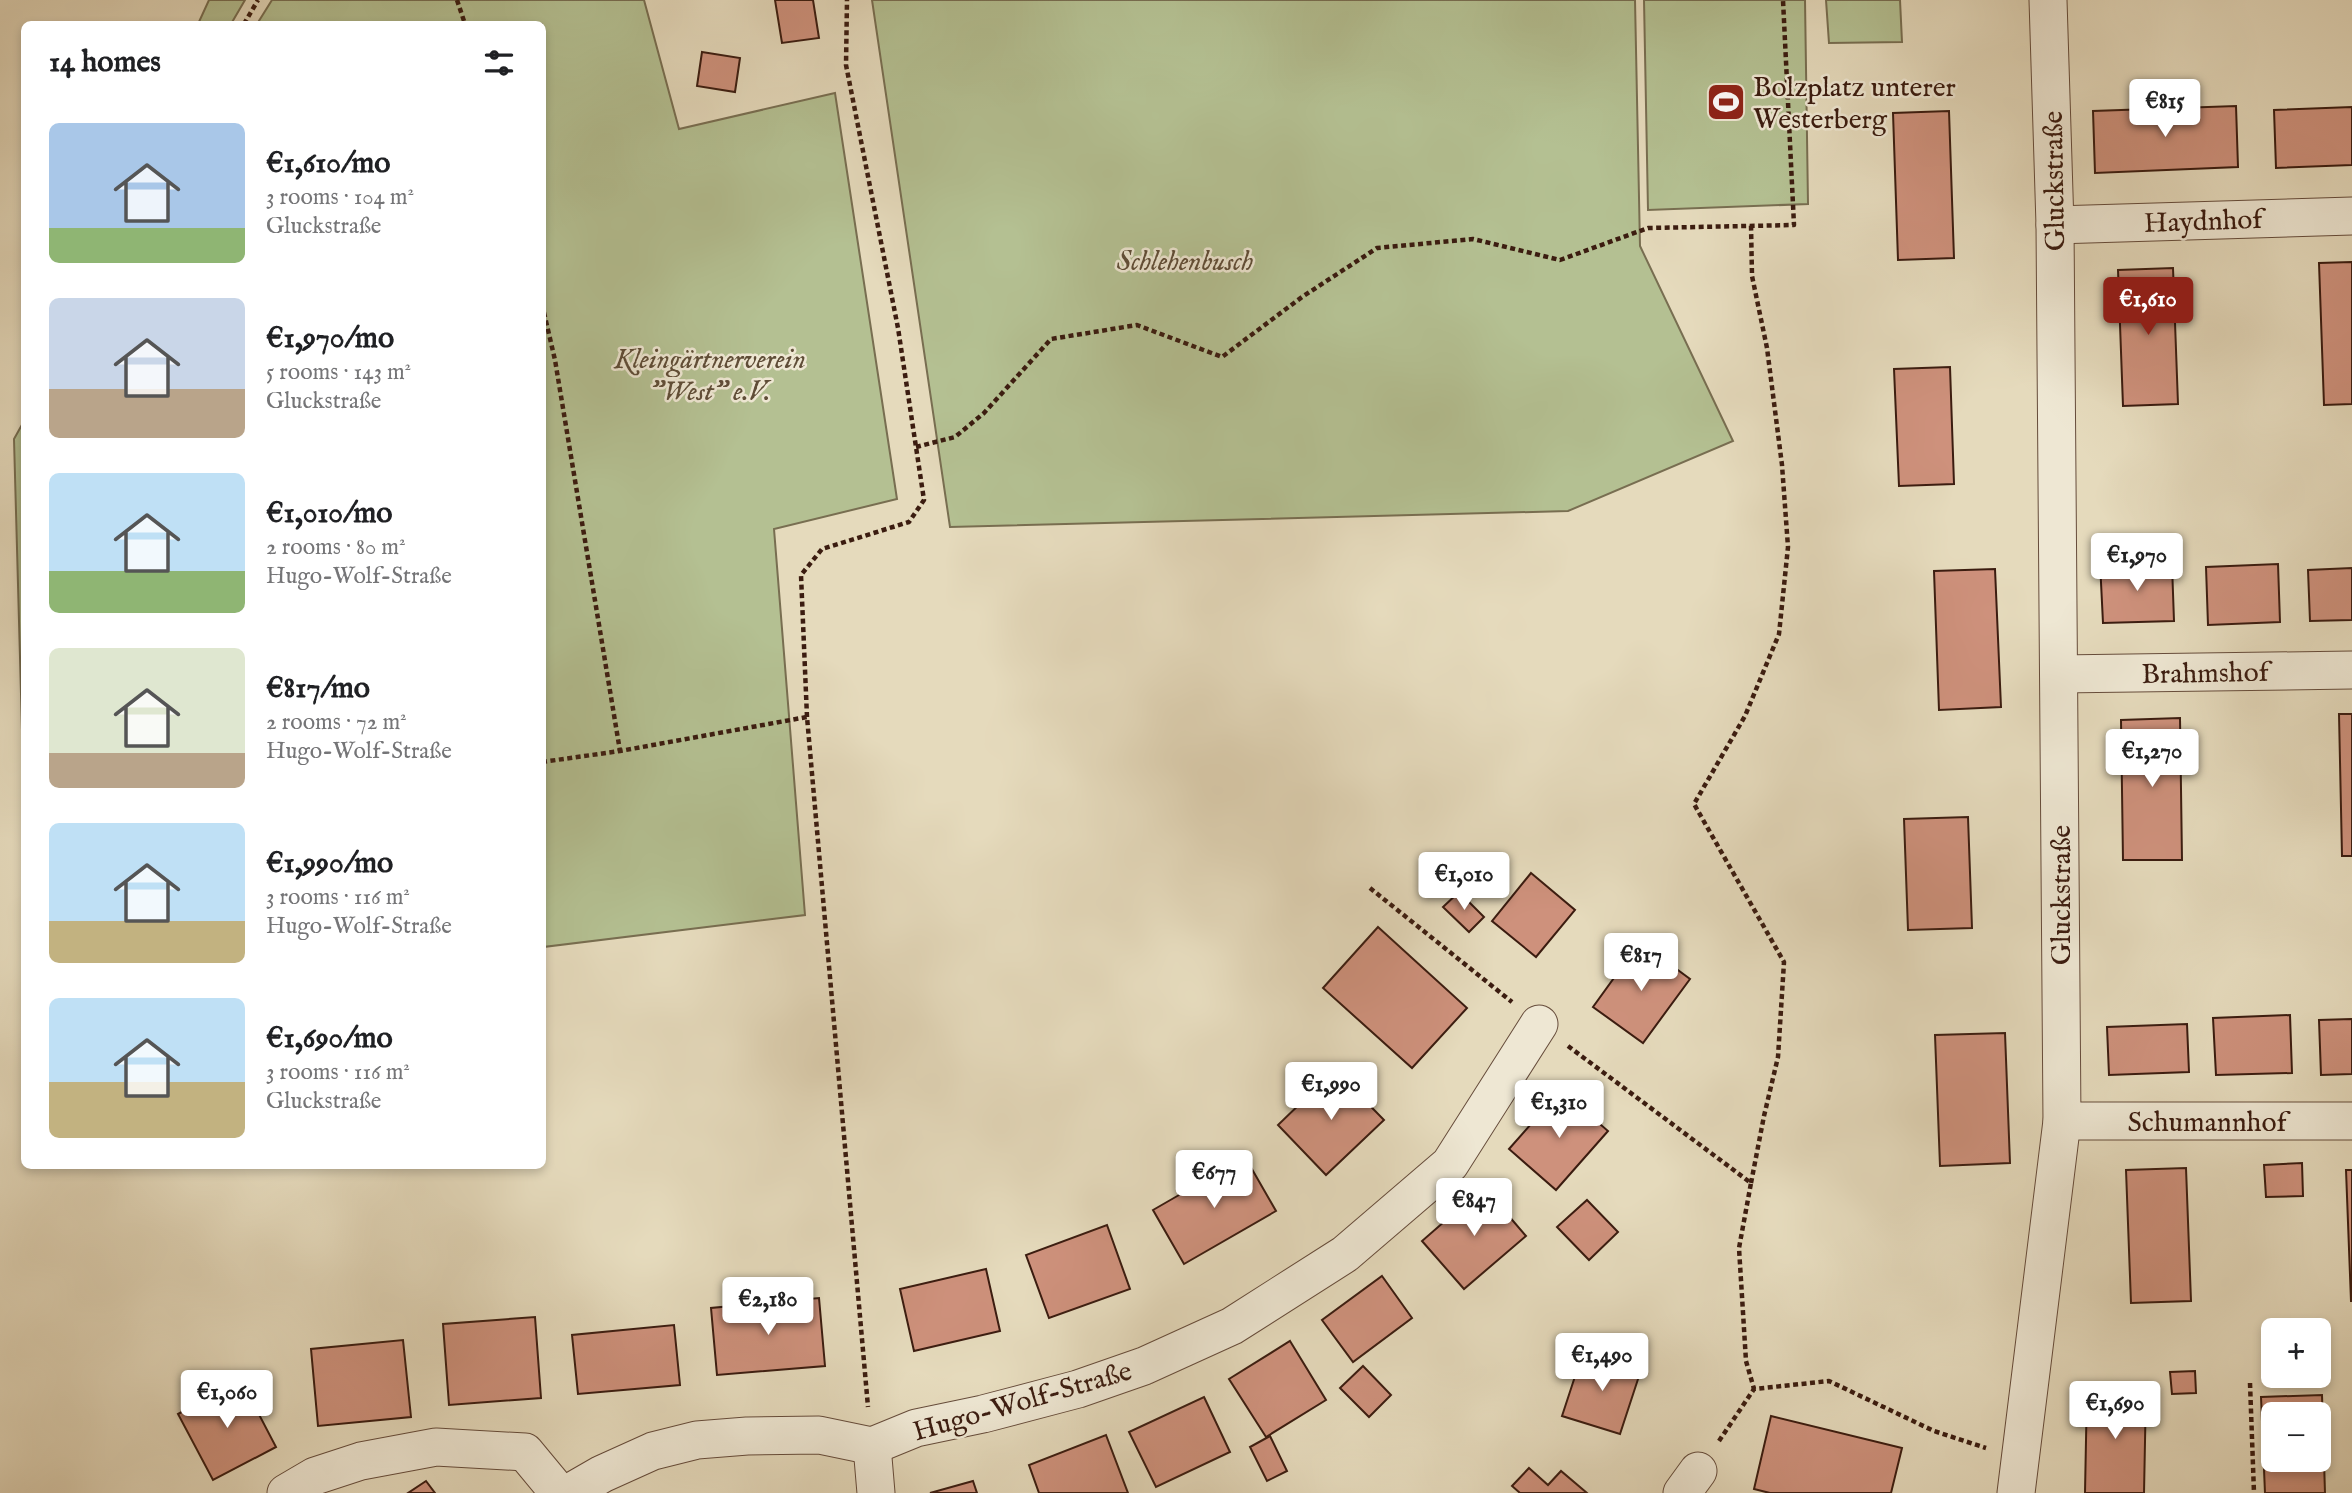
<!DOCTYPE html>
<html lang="en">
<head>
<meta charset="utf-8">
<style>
	:root { --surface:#fff; --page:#f6f6f6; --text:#202124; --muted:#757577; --accent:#8f2418 }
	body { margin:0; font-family:"IM FELL English",serif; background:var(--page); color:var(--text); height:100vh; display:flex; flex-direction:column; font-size:26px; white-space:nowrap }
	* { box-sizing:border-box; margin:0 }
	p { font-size:23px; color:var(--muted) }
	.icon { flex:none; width:38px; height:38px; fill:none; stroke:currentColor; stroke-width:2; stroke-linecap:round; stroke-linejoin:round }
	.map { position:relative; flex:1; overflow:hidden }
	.panel { position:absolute; left:21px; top:21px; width:525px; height:1148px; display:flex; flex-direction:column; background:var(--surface); border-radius:10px; box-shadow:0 4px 10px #0003 }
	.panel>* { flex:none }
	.buttons { position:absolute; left:2261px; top:1318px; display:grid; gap:14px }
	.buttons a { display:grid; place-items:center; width:70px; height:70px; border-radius:10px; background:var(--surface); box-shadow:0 4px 10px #0003; font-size:35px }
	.price { position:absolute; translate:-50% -60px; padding:0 16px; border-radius:7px; background:#fff; color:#222; font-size:23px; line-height:46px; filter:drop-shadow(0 2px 4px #0008) }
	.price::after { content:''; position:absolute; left:50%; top:42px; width:21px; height:16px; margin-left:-10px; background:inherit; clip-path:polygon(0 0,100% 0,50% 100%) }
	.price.active { background:var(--accent); color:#fff }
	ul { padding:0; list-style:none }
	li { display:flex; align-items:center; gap:21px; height:175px; padding:0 28px }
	li span { display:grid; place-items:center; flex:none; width:196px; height:140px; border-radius:10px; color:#555 }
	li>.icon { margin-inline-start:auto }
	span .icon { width:84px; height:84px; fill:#fffc; stroke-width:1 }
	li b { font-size:30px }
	h2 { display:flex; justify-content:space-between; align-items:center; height:84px; padding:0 28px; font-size:30px }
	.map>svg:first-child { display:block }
</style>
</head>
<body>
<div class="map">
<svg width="2352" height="1493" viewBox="0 0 2352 1493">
	<rect width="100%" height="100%" fill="#e5dabc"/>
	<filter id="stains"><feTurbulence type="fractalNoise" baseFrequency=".00286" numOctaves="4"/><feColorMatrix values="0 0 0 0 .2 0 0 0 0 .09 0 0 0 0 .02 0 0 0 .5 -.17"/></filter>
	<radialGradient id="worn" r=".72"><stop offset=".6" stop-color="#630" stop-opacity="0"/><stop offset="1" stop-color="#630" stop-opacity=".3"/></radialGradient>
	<!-- green -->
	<g fill="#b4c092" stroke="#786e51" stroke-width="2">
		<polygon points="209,0 245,0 231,24 198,24"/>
		<polygon points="272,0 644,0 679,129 835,93 897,499 774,529 805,915 543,947 542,24 257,24"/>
		<polygon points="872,0 1635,0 1640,246 1733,441 1568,511 950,527"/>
		<polygon points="1644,0 1805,0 1808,204 1648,210"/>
		<polygon points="1826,0 1900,0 1902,42 1829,43"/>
		<polygon points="24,421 24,803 14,439"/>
	</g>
	<!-- building -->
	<g fill="#ce917c" stroke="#3b1c10" stroke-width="2" fill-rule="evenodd">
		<polygon points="775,0 813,0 819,38 782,43"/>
		<polygon points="702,52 740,58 735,92 697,86"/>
		<polygon points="2236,106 2238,167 2095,173 2093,111"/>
		<polygon points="2352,107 2352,165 2276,168 2274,110"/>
		<polygon points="1949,111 1954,258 1898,260 1893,113"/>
		<polygon points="2352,262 2352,404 2324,405 2319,263"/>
		<polygon points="2173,268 2178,404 2123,406 2118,270"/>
		<polygon points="1950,367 1954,484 1899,486 1894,369"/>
		<polygon points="2100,562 2172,565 2174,621 2103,623"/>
		<polygon points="2278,564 2280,622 2208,625 2206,567"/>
		<polygon points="2352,568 2352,620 2310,621 2308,570"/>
		<polygon points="1995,569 2001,707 1939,710 1934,571"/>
		<polygon points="2339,714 2352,714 2352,856 2342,856"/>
		<polygon points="2180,718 2182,860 2123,860 2121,720"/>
		<polygon points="1968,817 1972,928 1908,930 1904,819"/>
		<polygon points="1531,873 1575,910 1536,957 1492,921"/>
		<polygon points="1459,892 1484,917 1469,932 1443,907"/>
		<polygon points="1378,927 1467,1008 1412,1068 1323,988"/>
		<polygon points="1640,942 1690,979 1643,1043 1593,1007"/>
		<polygon points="2290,1015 2292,1073 2216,1075 2213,1018"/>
		<polygon points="2352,1019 2352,1074 2321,1075 2319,1020"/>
		<polygon points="2187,1024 2189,1072 2109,1075 2107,1027"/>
		<polygon points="2005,1033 2010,1163 1940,1166 1935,1035"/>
		<polygon points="1335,1070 1384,1120 1326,1175 1278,1125"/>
		<polygon points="1561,1090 1608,1131 1556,1190 1509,1149"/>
		<polygon points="1245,1157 1276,1211 1184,1264 1153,1210"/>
		<polygon points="2302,1163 2303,1196 2266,1197 2264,1165"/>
		<polygon points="2186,1168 2191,1301 2131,1303 2126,1170"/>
		<polygon points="2346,1170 2352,1170 2352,1301 2351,1301"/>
		<polygon points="1484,1187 1526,1236 1464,1289 1422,1241"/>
		<polygon points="1587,1200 1618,1232 1589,1260 1557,1227"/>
		<polygon points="1107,1225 1130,1289 1049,1318 1026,1255"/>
		<polygon points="986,1269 1000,1331 914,1351 900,1289"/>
		<polygon points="1382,1276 1412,1318 1353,1362 1322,1320"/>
		<polygon points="819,1298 825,1366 717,1375 711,1308"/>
		<polygon points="535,1317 541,1398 449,1405 443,1324"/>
		<polygon points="674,1325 680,1385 578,1394 572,1335"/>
		<polygon points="403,1340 411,1417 318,1426 311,1349"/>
		<polygon points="1290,1341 1326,1400 1266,1437 1229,1379"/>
		<polygon points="1583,1352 1641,1370 1620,1434 1562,1416"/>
		<polygon points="1363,1366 1391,1395 1369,1417 1340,1388"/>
		<polygon points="2195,1371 2196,1393 2172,1394 2170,1372"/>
		<polygon points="241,1380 276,1447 213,1480 178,1414"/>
		<polygon points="2087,1388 2146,1390 2144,1493 2085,1493"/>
		<path d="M2322,1395l3,98h-60l-4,-96zM2273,1414h46v46h-46z"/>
		<polygon points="1204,1397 1230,1452 1156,1487 1129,1432"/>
		<polygon points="1771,1416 1902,1448 1891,1493 1770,1493 1754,1489"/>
		<polygon points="1106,1435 1128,1493 1039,1493 1029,1465"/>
		<polygon points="1270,1436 1287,1471 1267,1481 1250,1447"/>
		<polygon points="1529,1468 1548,1485 1561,1471 1587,1493 1520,1493 1512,1486"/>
		<polygon points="426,1481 435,1493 408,1493"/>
		<polygon points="973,1481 977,1493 930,1493"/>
	</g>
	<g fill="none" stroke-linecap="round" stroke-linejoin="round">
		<!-- minor casing -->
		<g stroke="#664c3b" stroke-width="39">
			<g id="minor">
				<polyline points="2055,225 2352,216"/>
				<polyline points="2059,674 2352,670"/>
				<polyline points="2062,1121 2352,1121"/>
				<polyline points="872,1446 916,1428 983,1414 1078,1389 1144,1366 1232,1326 1345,1254 1450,1164 1539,1024"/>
				<polyline points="872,1446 876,1493"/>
				<polyline points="286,1493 315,1476 361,1461 436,1447 525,1452 559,1493"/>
				<polyline points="569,1493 602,1474 653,1451 697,1440 747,1436 819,1435 872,1446"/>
				<polyline points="1682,1493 1698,1471"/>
				<polyline points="2016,1493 2062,1121 2055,225 2048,0"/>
			</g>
		</g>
		<!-- path -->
		<g stroke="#3b1c10" stroke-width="4.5" stroke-dasharray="5 3.5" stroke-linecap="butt">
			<polyline points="457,0 465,24"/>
			<polyline points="244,24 258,0"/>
			<polyline points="542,304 555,360 620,751"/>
			<polyline points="916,447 955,437 984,413 1051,339 1137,325 1222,357 1302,297 1377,248 1473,239 1560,260 1648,228 1794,225 1783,0"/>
			<polyline points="807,717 801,575 822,549 909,522 924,500 898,328 846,65 847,0"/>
			<polyline points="542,762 620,751 807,717 868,1407"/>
			<polyline points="1370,888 1512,1002"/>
			<polyline points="1568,1046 1751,1183 1739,1248 1746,1361 1754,1389"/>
			<polyline points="1751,1183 1764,1116 1778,1057 1784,962 1694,804 1745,716 1779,634 1788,547 1782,465 1767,348 1752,276 1751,225"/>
			<polyline points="2250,1383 2254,1493"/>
			<polyline points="1719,1441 1754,1389 1829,1381 1934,1431 1986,1448"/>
		</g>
		<!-- minor -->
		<use href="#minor" stroke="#eee7d3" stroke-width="37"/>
	</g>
	<!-- icons -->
	<defs>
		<g id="stadium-square" transform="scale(2.0125)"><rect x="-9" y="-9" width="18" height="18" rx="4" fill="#8f2418" stroke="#eee7d3"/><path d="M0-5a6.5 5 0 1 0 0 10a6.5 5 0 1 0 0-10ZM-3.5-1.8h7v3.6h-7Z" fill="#fff"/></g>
	</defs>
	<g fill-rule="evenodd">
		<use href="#stadium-square" x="1726" y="102"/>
	</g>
	<g text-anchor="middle" stroke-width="5" stroke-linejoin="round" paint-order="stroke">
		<!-- poi labels -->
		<g font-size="28" fill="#3b1c10" stroke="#eee7d3" text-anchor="start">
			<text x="1753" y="96">Bolzplatz unterer<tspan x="1753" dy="32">Westerberg</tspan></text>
		</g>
		<!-- street labels -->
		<g font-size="28" fill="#3b1c10" stroke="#eee7d3">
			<text transform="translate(2053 181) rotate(-91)" y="10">Gluckstraße</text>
			<text transform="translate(2203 220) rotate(-2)" y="10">Haydnhof</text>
			<text transform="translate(2205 672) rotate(-1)" y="10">Brahmshof</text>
			<text transform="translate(2060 895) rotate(-90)" y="10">Gluckstraße</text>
			<text x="2207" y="1131">Schumannhof</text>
			<text transform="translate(1022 1400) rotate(-16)" y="10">Hugo-Wolf-Straße</text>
		</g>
		<!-- park labels -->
		<g font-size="28" font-style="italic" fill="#5f4d37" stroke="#eee7d3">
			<text x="1185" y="270">Schlehenbusch</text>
			<text x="710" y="368">Kleingärtnerverein<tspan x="710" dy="32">"West" e.V.</tspan></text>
		</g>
	</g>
	<rect width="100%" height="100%" filter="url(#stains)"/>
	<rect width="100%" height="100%" fill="url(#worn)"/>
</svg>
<div class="buttons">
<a>+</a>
<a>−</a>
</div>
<b class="price" style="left:2165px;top:139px">€815</b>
<b class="price active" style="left:2148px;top:337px">€1,610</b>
<b class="price" style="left:2137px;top:593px">€1,970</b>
<b class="price" style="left:2152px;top:789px">€1,270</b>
<b class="price" style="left:1464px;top:912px">€1,010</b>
<b class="price" style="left:1641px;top:993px">€817</b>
<b class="price" style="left:1331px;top:1122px">€1,990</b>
<b class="price" style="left:1559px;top:1140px">€1,310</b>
<b class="price" style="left:1214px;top:1210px">€677</b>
<b class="price" style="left:1474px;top:1238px">€847</b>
<b class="price" style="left:768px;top:1337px">€2,180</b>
<b class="price" style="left:1602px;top:1393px">€1,490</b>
<b class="price" style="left:227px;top:1430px">€1,060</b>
<b class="price" style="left:2115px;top:1441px">€1,690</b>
<section class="panel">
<h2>14 homes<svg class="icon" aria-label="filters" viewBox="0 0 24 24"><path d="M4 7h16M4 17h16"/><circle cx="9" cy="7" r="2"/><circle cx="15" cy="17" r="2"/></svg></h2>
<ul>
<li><span style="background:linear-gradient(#a9c7e8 75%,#8fb573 0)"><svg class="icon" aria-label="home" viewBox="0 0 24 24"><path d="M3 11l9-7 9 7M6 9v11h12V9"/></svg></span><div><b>€1,610/mo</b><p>3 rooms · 104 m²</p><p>Gluckstraße</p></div></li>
<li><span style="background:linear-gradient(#c9d6e8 65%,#b9a48a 0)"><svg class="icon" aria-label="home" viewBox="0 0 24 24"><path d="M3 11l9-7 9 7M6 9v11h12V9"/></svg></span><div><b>€1,970/mo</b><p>5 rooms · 143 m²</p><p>Gluckstraße</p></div></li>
<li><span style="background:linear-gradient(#bfe0f5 70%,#8fb573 0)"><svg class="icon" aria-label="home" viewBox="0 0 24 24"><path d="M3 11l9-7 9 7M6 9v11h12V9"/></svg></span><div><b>€1,010/mo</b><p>2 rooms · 80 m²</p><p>Hugo-Wolf-Straße</p></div></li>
<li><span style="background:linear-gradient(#dfe7d0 75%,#b9a48a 0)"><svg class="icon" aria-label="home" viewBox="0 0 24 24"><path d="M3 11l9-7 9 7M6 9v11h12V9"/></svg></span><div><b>€817/mo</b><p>2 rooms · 72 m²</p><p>Hugo-Wolf-Straße</p></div></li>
<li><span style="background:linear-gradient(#bfe0f5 70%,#c2b280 0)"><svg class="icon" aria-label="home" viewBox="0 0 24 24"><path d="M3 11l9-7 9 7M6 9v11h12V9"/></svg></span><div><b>€1,990/mo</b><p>3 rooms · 116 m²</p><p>Hugo-Wolf-Straße</p></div></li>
<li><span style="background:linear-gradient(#bfe0f5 60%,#c2b280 0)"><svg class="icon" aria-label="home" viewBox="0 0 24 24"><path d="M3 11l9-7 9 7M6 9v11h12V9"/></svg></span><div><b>€1,690/mo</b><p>3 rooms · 116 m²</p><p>Gluckstraße</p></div></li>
</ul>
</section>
</div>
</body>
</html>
